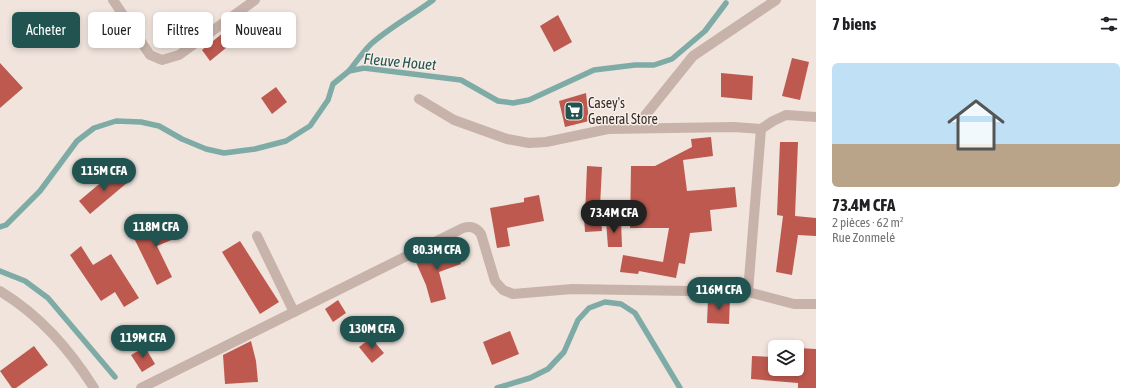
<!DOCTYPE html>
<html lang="fr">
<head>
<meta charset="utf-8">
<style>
	:root { --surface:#fff; --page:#f6f6f6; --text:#202124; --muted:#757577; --accent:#215450 }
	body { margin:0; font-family:"Asap Condensed",sans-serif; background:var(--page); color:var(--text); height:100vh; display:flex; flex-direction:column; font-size:15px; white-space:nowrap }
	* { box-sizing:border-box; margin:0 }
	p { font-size:13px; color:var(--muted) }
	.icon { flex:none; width:22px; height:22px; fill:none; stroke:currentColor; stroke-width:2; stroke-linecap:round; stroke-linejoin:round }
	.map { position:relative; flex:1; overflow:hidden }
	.panel { display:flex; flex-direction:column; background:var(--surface); width:320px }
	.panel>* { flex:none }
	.hud { position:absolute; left:12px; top:12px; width:380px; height:36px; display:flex; gap:8px }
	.tools { position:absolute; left:768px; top:340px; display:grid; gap:8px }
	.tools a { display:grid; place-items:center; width:36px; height:36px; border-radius:6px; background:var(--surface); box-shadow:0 2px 6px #0003; font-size:20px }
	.price { position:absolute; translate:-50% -34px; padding:0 9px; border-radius:14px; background:var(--accent); color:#fff; font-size:13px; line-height:26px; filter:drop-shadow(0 1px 2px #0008) }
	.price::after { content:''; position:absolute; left:50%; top:24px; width:12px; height:9px; margin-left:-6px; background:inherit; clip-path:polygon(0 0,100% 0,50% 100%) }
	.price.selected { background:#222; color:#fff }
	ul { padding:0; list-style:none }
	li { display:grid; align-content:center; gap:8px; height:212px; padding:0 16px }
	li span { display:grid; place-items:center; height:124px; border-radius:6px; color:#555 }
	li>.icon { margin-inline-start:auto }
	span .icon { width:72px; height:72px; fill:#fffc; stroke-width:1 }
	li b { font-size:17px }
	h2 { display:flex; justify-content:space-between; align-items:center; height:48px; padding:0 16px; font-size:17px }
	.pill { padding:0 14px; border-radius:6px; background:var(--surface); box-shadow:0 2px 6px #0003; font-size:14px; line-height:36px }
	.pill.selected { background:var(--accent); color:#fff }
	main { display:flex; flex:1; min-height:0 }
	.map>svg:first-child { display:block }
</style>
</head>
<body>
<main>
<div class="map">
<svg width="816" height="388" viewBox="0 0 816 388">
	<rect width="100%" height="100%" fill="#f0e4dd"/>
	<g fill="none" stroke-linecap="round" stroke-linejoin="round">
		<!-- stream -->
		<g stroke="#7eaba6" stroke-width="5.5">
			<path d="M349,71c7,-9 14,-19 22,-27 19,-17 42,-29 62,-44"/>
			<polyline points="0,227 6,225 40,191 77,141 94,128 116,121 141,122 159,126 182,139 206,149 224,153 255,149 286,141 310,126 328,100 333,84 349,71 364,68 461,80 498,101 513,103 529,100 594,70 635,65 654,65 672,59 705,31 726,3"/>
			<polyline points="0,271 25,281 48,298 115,377"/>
			<polyline points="497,388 530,378 548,369 564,352 578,320 589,308 605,302 621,304 635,313 680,388"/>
		</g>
	</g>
	<!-- building -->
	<g fill="#bd594f">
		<polygon points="558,15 572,42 554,52 540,26"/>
		<polygon points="240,19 248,30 210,61 202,50"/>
		<polygon points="792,58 809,62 800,100 782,96"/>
		<polygon points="0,63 23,88 0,108"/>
		<polygon points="721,73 753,76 752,100 721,97"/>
		<polygon points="276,87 287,102 272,114 261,98"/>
		<polygon points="586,93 589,121 565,127 559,101"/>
		<polygon points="711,137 713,156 683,160 687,191 735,187 737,207 710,210 712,231 690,233 685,264 679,263 676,278 639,271 638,274 620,272 623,255 663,262 669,228 630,228 631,166 655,166 692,147 691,139"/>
		<polygon points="780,142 798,142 795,216 816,218 816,236 798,235 792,275 776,272 783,216 777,215"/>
		<polygon points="587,166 602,167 600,206 602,231 585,232 584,216 585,216"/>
		<polygon points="117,169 128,182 90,214 79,201"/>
		<polygon points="539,195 544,221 507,228 510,246 497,248 490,208 524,202 524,198"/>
		<polygon points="174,219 181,236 157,246 172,277 157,285 132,234 147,226 149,230"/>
		<polygon points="621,220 622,247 608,247 606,221"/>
		<polygon points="240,241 279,302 260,314 222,252"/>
		<polygon points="453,245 461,264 439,272 446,299 431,303 426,285 415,260"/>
		<polygon points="81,246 93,265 111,254 139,298 124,307 115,292 101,301 70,255"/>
		<polygon points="708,298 730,298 729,324 707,323"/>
		<polygon points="338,300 346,313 333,322 325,309"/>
		<polygon points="510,331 519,354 492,365 483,342"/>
		<polygon points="371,338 384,353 372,363 359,347"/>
		<polygon points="251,341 256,361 258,382 225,384 223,355"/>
		<polygon points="34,346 48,365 16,388 12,388 0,371"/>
		<polygon points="145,347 155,364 142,372 131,355"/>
		<polygon points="798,348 816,349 816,388 798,388 798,383 751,379 752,356 775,357 775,369 797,369"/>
	</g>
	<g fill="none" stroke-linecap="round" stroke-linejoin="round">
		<!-- minor -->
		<g stroke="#c8b3aa" stroke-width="10">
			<polyline points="113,0 150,55 162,60 179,55 255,0"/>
			<polyline points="419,99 454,120 507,139 529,143 546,142 608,129 734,127 761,129"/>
			<polyline points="635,128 693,56 776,0"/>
			<polyline points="257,236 294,312"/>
			<path d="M0,291c41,25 69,58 94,97"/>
			<polyline points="748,292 761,129 773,121 786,115 816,117"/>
			<path d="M141,388l322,-160c8,-2 13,-1 18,6l14,47 8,9 10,4 59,-5 176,3 46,12h22"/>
		</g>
	</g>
	<!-- icons -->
	<defs>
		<g id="supermarket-square" transform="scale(1)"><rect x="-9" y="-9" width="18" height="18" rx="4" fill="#215450" stroke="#f8efe9"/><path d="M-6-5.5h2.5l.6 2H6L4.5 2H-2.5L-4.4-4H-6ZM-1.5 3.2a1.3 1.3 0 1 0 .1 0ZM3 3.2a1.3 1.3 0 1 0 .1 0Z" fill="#fff"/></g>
	</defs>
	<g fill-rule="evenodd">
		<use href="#supermarket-square" x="574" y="111"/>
	</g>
	<g text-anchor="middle" stroke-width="3" stroke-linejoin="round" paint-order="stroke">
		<!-- poi labels -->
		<g font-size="14" fill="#362b29" stroke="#f8efe9" text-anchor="start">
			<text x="588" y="108">Casey's<tspan x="588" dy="16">General Store</tspan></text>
		</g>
		<!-- water labels -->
		<g font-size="15" font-style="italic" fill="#215450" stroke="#f8efe9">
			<text transform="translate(400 62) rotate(5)" y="5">Fleuve Houet</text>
		</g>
	</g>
</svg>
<div class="tools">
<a><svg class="icon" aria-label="layers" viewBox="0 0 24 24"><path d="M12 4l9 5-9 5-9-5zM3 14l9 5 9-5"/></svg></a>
</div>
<b class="price" style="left:104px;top:192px">115M CFA</b>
<b class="price selected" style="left:614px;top:234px">73.4M CFA</b>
<b class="price" style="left:156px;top:248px">118M CFA</b>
<b class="price" style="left:437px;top:271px">80.3M CFA</b>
<b class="price" style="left:719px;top:311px">116M CFA</b>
<b class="price" style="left:372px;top:350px">130M CFA</b>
<b class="price" style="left:143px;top:359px">119M CFA</b>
<div class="hud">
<a class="pill selected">Acheter</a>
<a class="pill">Louer</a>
<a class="pill">Filtres</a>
<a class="pill">Nouveau</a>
</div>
</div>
<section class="panel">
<h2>7 biens<svg class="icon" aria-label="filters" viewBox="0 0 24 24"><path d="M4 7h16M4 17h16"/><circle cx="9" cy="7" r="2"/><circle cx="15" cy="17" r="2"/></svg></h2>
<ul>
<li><span style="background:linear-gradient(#bfe0f5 65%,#b9a48a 0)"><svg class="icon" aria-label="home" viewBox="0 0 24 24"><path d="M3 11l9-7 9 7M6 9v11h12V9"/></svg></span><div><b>73.4M CFA</b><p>2 pièces · 62 m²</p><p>Rue Zonmelé</p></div></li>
</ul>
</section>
</main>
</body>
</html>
